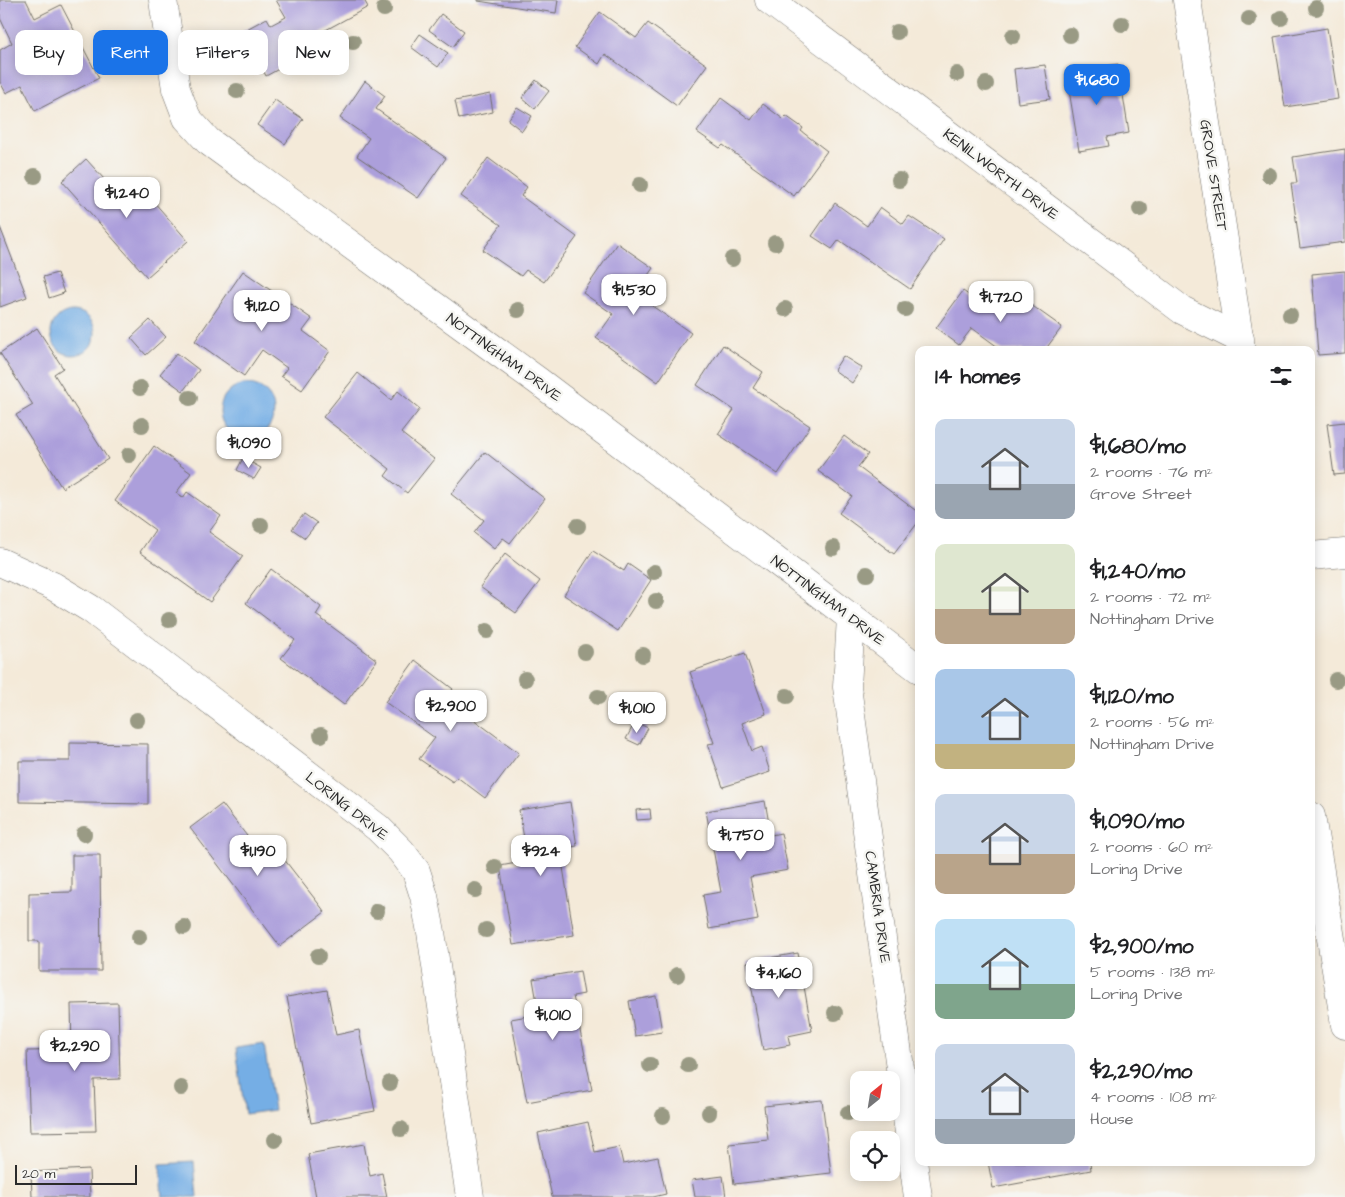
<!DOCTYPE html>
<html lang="en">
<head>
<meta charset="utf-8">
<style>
	:root { --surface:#fff; --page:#f2f2f2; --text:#202124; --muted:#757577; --accent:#1a73e8 }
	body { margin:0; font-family:"Architects Daughter",sans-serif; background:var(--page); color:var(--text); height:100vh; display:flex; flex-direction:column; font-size:19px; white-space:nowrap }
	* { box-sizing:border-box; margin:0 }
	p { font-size:16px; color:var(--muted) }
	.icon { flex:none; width:28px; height:28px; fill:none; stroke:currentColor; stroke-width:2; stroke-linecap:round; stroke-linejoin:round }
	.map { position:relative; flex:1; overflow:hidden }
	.side { position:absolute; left:915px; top:346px; width:400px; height:820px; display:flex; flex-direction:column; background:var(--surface); border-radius:10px; box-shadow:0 2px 12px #0003 }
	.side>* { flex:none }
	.guide { position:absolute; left:15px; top:30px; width:475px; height:45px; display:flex; gap:10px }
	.needle { width:32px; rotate:30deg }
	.controls { position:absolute; left:850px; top:1071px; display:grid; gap:10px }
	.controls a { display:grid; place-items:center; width:50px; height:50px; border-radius:10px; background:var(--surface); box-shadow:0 2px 12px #0003; font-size:25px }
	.scale { position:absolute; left:15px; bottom:12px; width:122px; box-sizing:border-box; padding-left:5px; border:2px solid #2b2b2b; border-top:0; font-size:14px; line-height:18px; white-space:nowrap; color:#2b2b2b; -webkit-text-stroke:4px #f6f6f2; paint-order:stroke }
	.price { position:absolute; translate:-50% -42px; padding:0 11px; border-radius:10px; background:#fff; color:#222; font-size:16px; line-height:32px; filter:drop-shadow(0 1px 2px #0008) }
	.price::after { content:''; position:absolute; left:50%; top:30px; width:15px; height:11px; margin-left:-8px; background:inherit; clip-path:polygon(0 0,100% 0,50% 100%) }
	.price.selected { background:var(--accent); color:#fff }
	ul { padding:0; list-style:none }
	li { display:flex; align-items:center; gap:15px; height:125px; padding:0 20px }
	li span { display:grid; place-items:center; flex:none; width:140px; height:100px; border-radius:10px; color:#555 }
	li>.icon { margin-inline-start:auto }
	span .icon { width:60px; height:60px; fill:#fffc; stroke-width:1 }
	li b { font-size:21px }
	h2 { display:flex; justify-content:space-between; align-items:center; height:60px; padding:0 20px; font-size:21px }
	.chip { padding:0 18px; border-radius:10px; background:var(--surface); box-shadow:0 2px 12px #0003; font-size:18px; line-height:45px }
	.chip.selected { background:var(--accent); color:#fff }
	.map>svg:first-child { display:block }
</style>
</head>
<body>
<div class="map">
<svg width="1345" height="1197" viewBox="0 0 1345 1197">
	<rect width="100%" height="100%" fill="#f6f6f2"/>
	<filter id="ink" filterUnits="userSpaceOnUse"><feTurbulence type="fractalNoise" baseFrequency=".02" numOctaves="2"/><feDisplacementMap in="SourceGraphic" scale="10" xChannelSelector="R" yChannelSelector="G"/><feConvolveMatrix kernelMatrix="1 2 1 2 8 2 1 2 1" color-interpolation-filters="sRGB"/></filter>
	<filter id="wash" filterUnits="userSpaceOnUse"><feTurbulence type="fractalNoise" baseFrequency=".0096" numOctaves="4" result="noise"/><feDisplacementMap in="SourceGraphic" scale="20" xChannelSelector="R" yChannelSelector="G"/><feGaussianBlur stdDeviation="1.12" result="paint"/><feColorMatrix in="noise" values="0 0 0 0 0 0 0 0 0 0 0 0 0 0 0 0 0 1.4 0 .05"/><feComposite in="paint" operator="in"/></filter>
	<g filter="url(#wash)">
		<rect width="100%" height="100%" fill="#f4ead9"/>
		<!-- water -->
		<g fill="#75aee5" stroke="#506c88">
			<circle cx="73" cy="333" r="22"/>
			<circle cx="247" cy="411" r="27"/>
			<polygon points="264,1044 274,1110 245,1114 236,1048"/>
			<polygon points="194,1162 197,1197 163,1197 160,1164"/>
		</g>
		<g id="blocks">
			<!-- building -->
			<g fill="#ac9fdb">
				<polygon points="0,0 26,0 35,18 61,5 99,78 35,111 22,85 6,93 0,82 0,50 12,43 0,18"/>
				<polygon points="276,0 364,0 368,7 289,50 295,60 266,76 243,31 267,18 271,25 286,17"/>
				<polygon points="478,0 558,0 556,13 478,1"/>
				<polygon points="600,12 636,38 648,23 707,65 677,106 605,54 599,64 575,47"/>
				<polygon points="441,14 464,31 453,47 429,30"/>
				<polygon points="1327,28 1338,99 1285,107 1274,37"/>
				<polygon points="420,34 448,53 438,67 411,47"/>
				<polygon points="1118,64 1129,133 1107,137 1109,146 1079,151 1066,72"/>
				<polygon points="1045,65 1050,99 1018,103 1014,69"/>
				<polygon points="536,80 549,91 535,109 522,98"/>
				<polygon points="365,81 385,96 376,109 446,158 418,198 357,156 369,138 340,118"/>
				<polygon points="490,94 493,112 459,119 455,101"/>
				<polygon points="721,98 751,120 763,104 783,119 786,116 803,128 801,131 827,151 794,196 723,145 720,148 697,132"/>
				<polygon points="275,100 303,119 285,144 257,125"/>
				<polygon points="517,107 532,116 522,131 508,120"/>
				<polygon points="1345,149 1345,242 1300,248 1291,183 1297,183 1293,157"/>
				<polygon points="488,158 527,187 521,196 577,237 544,282 526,270 521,276 483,250 501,225 461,196"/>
				<polygon points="86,159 122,199 139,185 188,241 147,277 62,181"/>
				<polygon points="835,203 867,226 880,207 903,224 909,216 944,239 910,289 839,240 832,249 812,236"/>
				<polygon points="0,227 27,297 0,307"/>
				<polygon points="617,243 653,268 635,294 691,333 658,382 596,338 613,314 583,293"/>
				<polygon points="243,271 312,319 303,331 330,351 302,390 281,376 287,368 262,350 244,376 195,341"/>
				<polygon points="1345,271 1345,353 1318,355 1312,274"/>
				<polygon points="57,273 64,293 49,298 43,277"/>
				<polygon points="1006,287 1062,327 1045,350 1002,350 972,328 959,345 936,328 963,291 990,310"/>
				<polygon points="150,320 166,337 146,355 131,338"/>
				<polygon points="37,328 63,368 54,374 108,459 62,488 16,415 33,405 0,353"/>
				<polygon points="723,345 763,372 753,388 810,426 778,474 718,434 734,410 697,385"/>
				<polygon points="177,353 199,370 183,391 160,374"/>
				<polygon points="843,356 862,368 852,383 834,370"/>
				<polygon points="358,373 391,400 398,391 420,409 401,433 434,459 407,493 385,476 390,469 323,417"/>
				<polygon points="1345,422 1345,474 1334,475 1327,424"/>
				<polygon points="844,436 868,454 858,467 919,513 919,521 894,554 839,513 852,496 818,471"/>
				<polygon points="154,446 191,473 176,493 183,498 187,492 221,516 209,532 243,556 210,602 140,552 155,530 115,501"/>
				<polygon points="485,452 545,499 510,543 503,538 494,549 474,533 484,520 451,494"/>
				<polygon points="243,458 261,468 254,479 237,470"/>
				<polygon points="304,514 317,523 305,538 292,529"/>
				<polygon points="593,551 624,571 628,564 651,580 618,631 564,595"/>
				<polygon points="505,554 540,581 516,613 480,587"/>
				<polygon points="271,569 321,607 316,615 377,660 344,705 281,658 295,640 246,603"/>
				<polygon points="745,653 766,714 742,723 752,751 762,747 770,772 723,787 708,744 714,743 690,672"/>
				<polygon points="415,660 453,689 446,699 519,753 485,798 457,777 453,782 419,759 435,738 385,702"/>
				<polygon points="635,722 648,728 639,745 626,739"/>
				<polygon points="70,743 148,744 148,804 19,802 19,761 70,761"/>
				<polygon points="765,801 771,835 781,833 788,870 750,877 758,920 709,929 703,895 721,892 706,811"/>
				<polygon points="570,802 577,846 560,849 574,935 513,945 500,866 528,861 519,810"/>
				<polygon points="222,804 268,863 280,854 325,912 280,946 190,828"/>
				<polygon points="650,809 651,819 637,820 636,810"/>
				<polygon points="72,855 100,855 101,971 39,971 39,941 29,941 29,893 72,892"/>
				<polygon points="798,953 812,1031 788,1036 790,1045 763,1050 747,962"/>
				<polygon points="580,971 584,994 573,996 592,1090 527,1102 511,1019 539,1014 533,979"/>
				<polygon points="327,990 336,1035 359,1030 375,1111 311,1123 287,997"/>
				<polygon points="656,996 662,1032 635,1036 629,1001"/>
				<polygon points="118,1003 120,1079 94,1080 96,1131 30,1132 27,1051 72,1050 71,1004"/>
				<polygon points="822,1100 831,1173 734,1184 729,1144 768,1140 764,1106"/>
				<polygon points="588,1122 595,1152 619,1147 623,1164 658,1157 666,1194 653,1197 552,1197 538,1133"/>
				<polygon points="364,1144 370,1176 382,1173 387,1197 316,1197 308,1154"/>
				<polygon points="988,1162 1090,1162 1091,1170 993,1188"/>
				<polygon points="89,1169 90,1197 32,1197 31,1172"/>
				<polygon points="723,1176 726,1197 695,1197 692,1180"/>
			</g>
		</g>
	</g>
	<g filter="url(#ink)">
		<use href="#blocks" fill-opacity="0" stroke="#716e68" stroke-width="1"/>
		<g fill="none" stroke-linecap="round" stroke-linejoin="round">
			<!-- street casing -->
			<g stroke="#716e68" stroke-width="29">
				<g id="street">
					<polyline points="163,0 176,89 187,118 208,141 538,381 919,669"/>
					<polyline points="769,0 1182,310 1240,339"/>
					<polyline points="1187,0 1241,350"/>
					<polyline points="1311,556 1345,553"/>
					<polyline points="0,562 53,586 91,609 378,828 401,851 416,871 424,896 431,932 470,1197"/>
					<polyline points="851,617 847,687 918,1197"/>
					<polyline points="1311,816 1345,1025"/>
				</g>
			</g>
			<!-- street -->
			<use href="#street" stroke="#fff" stroke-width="28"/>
		</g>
		<!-- trees -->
		<g fill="#999a84">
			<circle cx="1316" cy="8" r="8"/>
			<circle cx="384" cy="9" r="8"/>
			<circle cx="1281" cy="18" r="8"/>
			<circle cx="1249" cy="19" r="8"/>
			<circle cx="1122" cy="24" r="8"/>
			<circle cx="897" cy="32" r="8"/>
			<circle cx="1070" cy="35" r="8"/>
			<circle cx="1013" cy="36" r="8"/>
			<circle cx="353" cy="42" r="8"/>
			<circle cx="220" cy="64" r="8"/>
			<circle cx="957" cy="74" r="8"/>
			<circle cx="986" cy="84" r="8"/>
			<circle cx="237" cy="91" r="8"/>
			<circle cx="1269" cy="175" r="8"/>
			<circle cx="35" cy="176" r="8"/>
			<circle cx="899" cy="180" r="8"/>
			<circle cx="640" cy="185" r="8"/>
			<circle cx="1140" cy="209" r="8"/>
			<circle cx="775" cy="243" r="8"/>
			<circle cx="732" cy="259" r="8"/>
			<circle cx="785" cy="309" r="8"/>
			<circle cx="905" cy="309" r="8"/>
			<circle cx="518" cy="310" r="8"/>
			<circle cx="1290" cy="315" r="8"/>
			<circle cx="140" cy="388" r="8"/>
			<circle cx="190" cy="398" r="8"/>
			<circle cx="142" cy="425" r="8"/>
			<circle cx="129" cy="455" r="8"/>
			<circle cx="261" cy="525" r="8"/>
			<circle cx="578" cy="526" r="8"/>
			<circle cx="833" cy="548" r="8"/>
			<circle cx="654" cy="572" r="8"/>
			<circle cx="867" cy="574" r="8"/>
			<circle cx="656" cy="601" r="8"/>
			<circle cx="169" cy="620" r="8"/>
			<circle cx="487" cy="631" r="8"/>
			<circle cx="585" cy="652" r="8"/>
			<circle cx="643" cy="655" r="8"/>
			<circle cx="525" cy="679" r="8"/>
			<circle cx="1336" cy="680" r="8"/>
			<circle cx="787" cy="696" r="8"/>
			<circle cx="598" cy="697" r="8"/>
			<circle cx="137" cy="720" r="8"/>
			<circle cx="321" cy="735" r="8"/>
			<circle cx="84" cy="834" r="8"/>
			<circle cx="495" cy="867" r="8"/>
			<circle cx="475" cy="890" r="8"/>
			<circle cx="377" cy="911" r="8"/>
			<circle cx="184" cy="927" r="8"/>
			<circle cx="486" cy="930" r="8"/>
			<circle cx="139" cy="937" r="8"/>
			<circle cx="318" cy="956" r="8"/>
			<circle cx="677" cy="975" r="8"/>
			<circle cx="835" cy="1013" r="8"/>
			<circle cx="650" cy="1065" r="8"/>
			<circle cx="688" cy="1065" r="8"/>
			<circle cx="390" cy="1083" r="8"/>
			<circle cx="181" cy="1088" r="8"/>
			<circle cx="709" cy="1113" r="8"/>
			<circle cx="848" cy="1113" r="8"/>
			<circle cx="663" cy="1116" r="8"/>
			<circle cx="401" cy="1129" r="8"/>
			<circle cx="275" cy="1140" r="8"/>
		</g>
	</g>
	<g text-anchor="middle" stroke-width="5" stroke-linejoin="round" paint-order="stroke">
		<!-- street labels -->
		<g font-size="15" fill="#2b2b2b" stroke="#f6f6f2">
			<text transform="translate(1001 174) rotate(37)" y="5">KENILWORTH DRIVE</text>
			<text transform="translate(1214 175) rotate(81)" y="5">GROVE STREET</text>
			<text transform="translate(504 357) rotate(36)" y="5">NOTTINGHAM DRIVE</text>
			<text transform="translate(828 600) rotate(37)" y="5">NOTTINGHAM DRIVE</text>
			<text transform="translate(347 806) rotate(38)" y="5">LORING DRIVE</text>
			<text transform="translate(878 907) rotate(82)" y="5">CAMBRIA DRIVE</text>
		</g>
	</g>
</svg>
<div class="controls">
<a><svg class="needle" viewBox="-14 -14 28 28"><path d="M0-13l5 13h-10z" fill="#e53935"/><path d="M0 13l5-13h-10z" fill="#757577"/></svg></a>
<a><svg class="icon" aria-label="locate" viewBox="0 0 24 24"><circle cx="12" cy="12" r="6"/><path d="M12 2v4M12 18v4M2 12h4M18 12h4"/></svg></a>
</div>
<div class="scale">20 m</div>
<b class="price selected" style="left:1097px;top:106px">$1,680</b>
<b class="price" style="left:127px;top:219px">$1,240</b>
<b class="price" style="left:634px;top:316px">$1,530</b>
<b class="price" style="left:1001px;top:323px">$1,720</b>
<b class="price" style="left:262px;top:332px">$1,120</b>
<b class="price" style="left:249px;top:469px">$1,090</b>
<b class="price" style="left:451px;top:732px">$2,900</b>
<b class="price" style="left:637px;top:734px">$1,010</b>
<b class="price" style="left:741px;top:861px">$1,750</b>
<b class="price" style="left:258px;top:877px">$1,190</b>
<b class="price" style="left:541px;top:877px">$924</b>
<b class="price" style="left:779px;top:999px">$4,160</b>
<b class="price" style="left:553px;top:1041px">$1,010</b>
<b class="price" style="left:75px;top:1072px">$2,290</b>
<div class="guide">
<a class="chip">Buy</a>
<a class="chip selected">Rent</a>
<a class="chip">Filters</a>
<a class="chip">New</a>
</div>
<section class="side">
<h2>14 homes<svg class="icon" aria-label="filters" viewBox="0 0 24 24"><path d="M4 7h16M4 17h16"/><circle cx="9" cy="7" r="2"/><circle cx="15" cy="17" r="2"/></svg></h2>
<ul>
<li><span style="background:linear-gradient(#c9d6e8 65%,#9aa5b1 0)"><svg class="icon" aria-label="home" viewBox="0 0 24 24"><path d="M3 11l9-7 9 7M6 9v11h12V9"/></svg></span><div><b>$1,680/mo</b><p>2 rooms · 76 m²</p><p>Grove Street</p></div></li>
<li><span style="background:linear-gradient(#dfe7d0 65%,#b9a48a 0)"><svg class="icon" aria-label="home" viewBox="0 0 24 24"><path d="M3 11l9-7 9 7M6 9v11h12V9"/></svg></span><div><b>$1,240/mo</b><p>2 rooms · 72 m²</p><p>Nottingham Drive</p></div></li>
<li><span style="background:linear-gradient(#a9c7e8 75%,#c2b280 0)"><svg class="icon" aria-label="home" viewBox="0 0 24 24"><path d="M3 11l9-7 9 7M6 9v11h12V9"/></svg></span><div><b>$1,120/mo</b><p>2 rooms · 56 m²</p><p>Nottingham Drive</p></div></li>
<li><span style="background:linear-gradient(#c9d6e8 60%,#b9a48a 0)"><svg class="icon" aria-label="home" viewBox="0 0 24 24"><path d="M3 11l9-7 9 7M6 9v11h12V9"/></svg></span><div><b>$1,090/mo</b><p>2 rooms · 60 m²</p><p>Loring Drive</p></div></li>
<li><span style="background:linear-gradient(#bfe0f5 65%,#7fa58c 0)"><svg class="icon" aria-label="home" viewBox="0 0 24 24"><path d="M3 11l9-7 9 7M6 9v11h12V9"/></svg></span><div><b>$2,900/mo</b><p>5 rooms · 138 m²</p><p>Loring Drive</p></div></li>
<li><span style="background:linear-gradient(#c9d6e8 75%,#9aa5b1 0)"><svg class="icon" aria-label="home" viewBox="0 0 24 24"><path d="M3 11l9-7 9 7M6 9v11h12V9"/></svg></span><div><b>$2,290/mo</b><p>4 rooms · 108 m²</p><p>House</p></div></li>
</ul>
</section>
</div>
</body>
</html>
